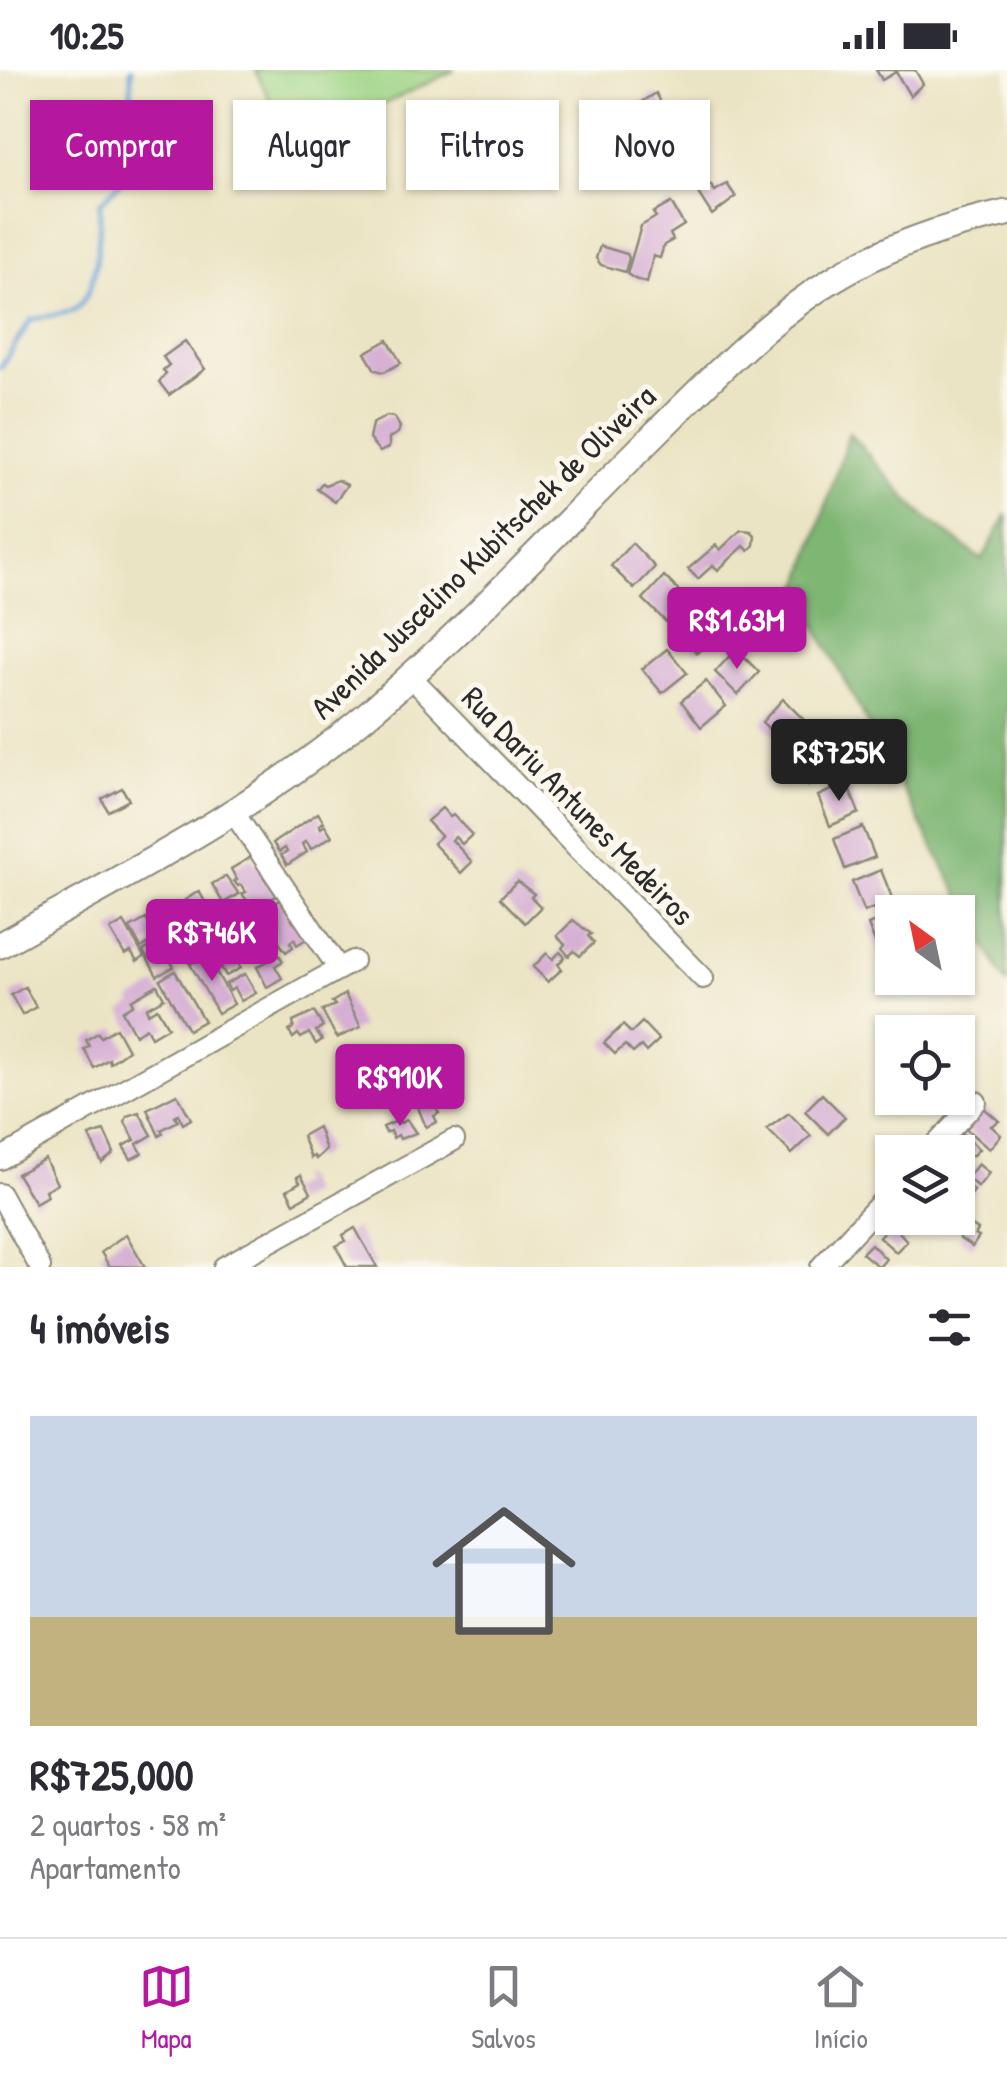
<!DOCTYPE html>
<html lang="pt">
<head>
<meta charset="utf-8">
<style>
	:root { --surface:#fff; --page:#f7f7f7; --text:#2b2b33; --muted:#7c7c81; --line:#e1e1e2; --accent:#b5179e }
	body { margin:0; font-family:"Patrick Hand",sans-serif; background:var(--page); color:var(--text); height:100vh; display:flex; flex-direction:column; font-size:38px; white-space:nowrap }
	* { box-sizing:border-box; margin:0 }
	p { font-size:32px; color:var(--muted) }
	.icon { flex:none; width:55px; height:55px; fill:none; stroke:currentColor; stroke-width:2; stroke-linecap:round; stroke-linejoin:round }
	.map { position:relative; height:1197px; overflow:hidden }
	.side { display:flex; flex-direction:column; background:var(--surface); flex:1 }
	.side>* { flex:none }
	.banner { position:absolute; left:30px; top:30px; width:948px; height:90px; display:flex; gap:20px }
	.needle { width:65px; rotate:327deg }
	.buttons { position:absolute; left:875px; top:825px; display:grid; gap:20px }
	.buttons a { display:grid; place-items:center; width:100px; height:100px; border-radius:0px; background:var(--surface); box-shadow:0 2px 8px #0004; font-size:50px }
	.price { position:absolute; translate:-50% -85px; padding:0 22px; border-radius:10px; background:var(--accent); color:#fff; font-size:32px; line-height:65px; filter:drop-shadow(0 2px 5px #0008) }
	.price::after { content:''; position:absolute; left:50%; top:60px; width:30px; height:22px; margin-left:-15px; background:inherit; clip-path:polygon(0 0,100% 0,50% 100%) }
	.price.on { background:#222; color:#fff }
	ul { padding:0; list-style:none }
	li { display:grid; align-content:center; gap:20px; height:530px; padding:0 30px }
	li span { display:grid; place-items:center; height:310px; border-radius:0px; color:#555 }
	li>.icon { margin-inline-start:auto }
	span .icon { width:180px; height:180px; fill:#fffc; stroke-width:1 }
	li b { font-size:42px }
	h2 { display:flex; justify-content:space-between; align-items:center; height:120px; padding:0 30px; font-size:42px }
	.pill { padding:0 35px; border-radius:0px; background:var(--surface); box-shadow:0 2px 8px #0004; font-size:35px; line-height:90px }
	.pill.on { background:var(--accent); color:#fff }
	.status { display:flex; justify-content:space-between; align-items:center; height:70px; padding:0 50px; background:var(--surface); direction:ltr }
	.status svg { height:28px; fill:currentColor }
	.tab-bar { display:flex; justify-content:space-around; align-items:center; height:140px; border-top:2px solid var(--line); background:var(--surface); font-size:28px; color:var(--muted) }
	.tab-bar a { display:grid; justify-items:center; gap:5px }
	.tab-bar .on { color:var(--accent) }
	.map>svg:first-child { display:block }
</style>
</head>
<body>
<div class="status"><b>10:25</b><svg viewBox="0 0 49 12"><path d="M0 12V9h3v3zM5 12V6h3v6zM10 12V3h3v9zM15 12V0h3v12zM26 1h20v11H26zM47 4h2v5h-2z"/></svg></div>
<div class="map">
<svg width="1007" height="1197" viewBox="0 0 1007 1197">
	<rect width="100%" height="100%" fill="#fbf7ec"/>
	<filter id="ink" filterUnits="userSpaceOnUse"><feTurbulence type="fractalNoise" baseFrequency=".01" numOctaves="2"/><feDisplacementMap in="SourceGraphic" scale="20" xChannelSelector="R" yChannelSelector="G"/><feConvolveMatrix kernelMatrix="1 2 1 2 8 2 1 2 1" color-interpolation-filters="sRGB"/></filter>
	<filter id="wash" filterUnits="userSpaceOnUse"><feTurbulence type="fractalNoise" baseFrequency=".0048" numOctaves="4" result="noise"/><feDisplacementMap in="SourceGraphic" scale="40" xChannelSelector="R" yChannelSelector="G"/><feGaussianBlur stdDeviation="2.25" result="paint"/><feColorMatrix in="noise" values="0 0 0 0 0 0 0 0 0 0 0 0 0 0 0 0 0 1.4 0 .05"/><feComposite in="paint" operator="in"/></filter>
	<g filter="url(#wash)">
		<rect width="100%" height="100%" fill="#ebe4c4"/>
		<!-- green -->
		<polygon fill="#9ed486" stroke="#648058" stroke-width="2.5" points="255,0 455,0 294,77"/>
		<!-- forest -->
		<polygon fill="#7eb673" stroke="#54704f" stroke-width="2.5" points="849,363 918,441 982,490 1007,444 1007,915 798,523"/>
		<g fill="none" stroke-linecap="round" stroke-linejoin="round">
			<!-- stream -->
			<path stroke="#64a1d5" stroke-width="5" d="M0,298l31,-48c13,-4 28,-5 40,-9 28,-11 29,-83 29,-108l32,-32 -1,-101"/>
		</g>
		<g id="blocks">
			<!-- building -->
			<g fill="#d6afd4">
				<polygon points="876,0 915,0 923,14 910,26 896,2 882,10"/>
				<polygon points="656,23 674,57 666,62 661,54 655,58 639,34"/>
				<polygon points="690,57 702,72 692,78 684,64"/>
				<polygon points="644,75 663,105 652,112 643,101 640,103 628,84"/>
				<polygon points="727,114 736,127 712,145 698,123 711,115 715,121"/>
				<polygon points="671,133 684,155 670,164 673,170 664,175 660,188 653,186 647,213 635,209 627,204 641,156 656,147 653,143"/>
				<polygon points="600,176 627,184 629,188 625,202 601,195 596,188"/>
				<polygon points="388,270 401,293 384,302 375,300 365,283"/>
				<polygon points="185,271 205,299 169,325 159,312 166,303 163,300 169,295 163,287"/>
				<polygon points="387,346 394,347 400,357 398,363 389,368 389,377 380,382 369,369 372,354"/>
				<polygon points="338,410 347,415 335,432 317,419 322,413 325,415"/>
				<polygon points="741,460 751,461 755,465 754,475 749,481 744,476 718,500 713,495 698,509 688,499 716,475 720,480"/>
				<polygon points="632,473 655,497 634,519 611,496"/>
				<polygon points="664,506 687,529 666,552 643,529"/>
				<polygon points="695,538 718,561 697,583 675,560"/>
				<polygon points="667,579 687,603 662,623 642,599"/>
				<polygon points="736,579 759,602 738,625 715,602"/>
				<polygon points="706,611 726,636 701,657 681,631"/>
				<polygon points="783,629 806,652 785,675 762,652"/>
				<polygon points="806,671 829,694 808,716 785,693"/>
				<polygon points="847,713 859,743 830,756 818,726"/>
				<polygon points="122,718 129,730 108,741 102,729"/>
				<polygon points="442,738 450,747 453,745 472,765 462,774 455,767 452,770 472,792 461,803 433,773 441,766 427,751"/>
				<polygon points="318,743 324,752 319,755 321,758 325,755 332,766 311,779 306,771 302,774 307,782 287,795 281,785 287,782 285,778 279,782 273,773"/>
				<polygon points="863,757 875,787 845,799 834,769"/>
				<polygon points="251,787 257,796 261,793 265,800 261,803 267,812 271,809 274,814 270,816 277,826 272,828 275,833 281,829 296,848 292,850 297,856 300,854 303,859 301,860 306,869 297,875 294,869 290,872 293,877 286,882 278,871 275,873 272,867 275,865 258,844 266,839 263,834 255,840 242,824 246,822 241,815 238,816 234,811 237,810 231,799"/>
				<polygon points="881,800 893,830 864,842 852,812"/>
				<polygon points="226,806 239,824 223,833 212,814"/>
				<polygon points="517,811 534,824 531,827 541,837 525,853 500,828"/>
				<polygon points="199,821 210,841 191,851 188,845 192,843 185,830"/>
				<polygon points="178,832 189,851 172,861 162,842"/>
				<polygon points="246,834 250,841 244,844 251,857 237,864 226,845"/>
				<polygon points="892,845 892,880 880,885 868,855"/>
				<polygon points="146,849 157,868 141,878 130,858"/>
				<polygon points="573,850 591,864 588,866 594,873 580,886 574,881 569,886 562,878 565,874 557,866"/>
				<polygon points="215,851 226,871 211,879 204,866 200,868 197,861"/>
				<polygon points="124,852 144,887 137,892 131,882 125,885 110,860"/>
				<polygon points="190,855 204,880 188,889 174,864"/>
				<polygon points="262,860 267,866 260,870 267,883 252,891 241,872"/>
				<polygon points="159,872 174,897 157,906 143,881"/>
				<polygon points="230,878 241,898 226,906 219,893 215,895 212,888"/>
				<polygon points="560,882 565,887 558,894 562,899 548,912 533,897 547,883 553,889"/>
				<polygon points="207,885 234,934 218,943 190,894"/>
				<polygon points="279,885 283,891 275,896 282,908 267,917 257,897"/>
				<polygon points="175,901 204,951 188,960 160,910"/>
				<polygon points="245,904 256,923 241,931 234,918 230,921 226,914"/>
				<polygon points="157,915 164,928 146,938 148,943 157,938 168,957 151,967 146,958 135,965 122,941 133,934 131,930"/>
				<polygon points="25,917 36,937 22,945 11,925"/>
				<polygon points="345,924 361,957 337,968 322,941 335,935 332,932"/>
				<polygon points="314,942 323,957 316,961 322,970 316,974 309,963 301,968 298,964 293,968 289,961 294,957 293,952"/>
				<polygon points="642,952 659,970 646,982 641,976 633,983 625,975 615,984 604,973 623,955 631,963"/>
				<polygon points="116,958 128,980 110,993 109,989 94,998 84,979 89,976 86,970 98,963 101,967"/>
				<polygon points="177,1024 191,1049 183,1054 178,1044 175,1046 178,1051 161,1060 163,1063 159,1066 147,1039"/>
				<polygon points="822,1024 845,1047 828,1064 805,1041"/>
				<polygon points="430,1029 439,1043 434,1046 437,1052 426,1057 417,1035"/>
				<polygon points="984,1038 999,1051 991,1056 1001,1065 989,1079 966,1059"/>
				<polygon points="139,1042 152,1065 137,1074 142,1083 131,1089 123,1076 135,1070 125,1052 127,1046"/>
				<polygon points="789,1043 811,1066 792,1084 767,1059"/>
				<polygon points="399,1050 400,1053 407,1050 416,1063 400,1069 398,1065 393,1068 390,1061 386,1063 383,1057"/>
				<polygon points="318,1057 326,1080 316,1089 314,1086 311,1088 302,1066"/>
				<polygon points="104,1061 114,1083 102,1093 89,1066"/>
				<polygon points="959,1061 979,1079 972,1086 967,1082 958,1093 958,1082 945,1082 955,1071 952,1068"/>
				<polygon points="45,1089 57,1114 45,1120 47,1126 35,1133 17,1104"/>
				<polygon points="978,1094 989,1103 978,1117 967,1108"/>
				<polygon points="301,1105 311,1123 294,1133 287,1120 300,1112 297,1107"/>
				<polygon points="958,1108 974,1121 965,1133 958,1127"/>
				<polygon points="891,1153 907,1171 896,1182 879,1167"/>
				<polygon points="969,1154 978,1160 975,1165 979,1167 972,1177 959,1168"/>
				<polygon points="355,1158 377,1197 347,1197 336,1176 346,1171 343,1165"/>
				<polygon points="126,1164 145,1197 109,1196 101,1182"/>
				<polygon points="871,1174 886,1189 879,1197 862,1183"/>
			</g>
		</g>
	</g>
	<g filter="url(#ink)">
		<use href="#blocks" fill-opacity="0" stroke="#8b8878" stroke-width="2.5"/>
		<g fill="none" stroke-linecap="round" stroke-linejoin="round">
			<!-- minor casing -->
			<g stroke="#8b8878" stroke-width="24">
				<g id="minor">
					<polyline points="410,606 703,908"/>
					<polyline points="234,743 339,899"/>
					<polyline points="929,1082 976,1032"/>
					<polyline points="0,1089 353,891"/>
					<polyline points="0,1124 40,1197"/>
					<polyline points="224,1197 454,1070"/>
					<polyline points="821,1197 892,1121"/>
				</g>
			</g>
			<!-- major casing -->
			<g stroke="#8b8878" stroke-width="29">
				<path id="major" d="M0,875c125,-70 254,-135 364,-228 103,-87 196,-189 292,-284 55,-54 110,-112 176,-153 54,-34 113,-54 175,-67"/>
			</g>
			<!-- minor -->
			<use href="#minor" stroke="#fff" stroke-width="20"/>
			<!-- major -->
			<use href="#major" stroke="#fff" stroke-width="25"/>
		</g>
	</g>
	<g text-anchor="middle" stroke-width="10" stroke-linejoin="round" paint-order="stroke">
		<!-- street labels -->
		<g font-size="32" fill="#2b2b2b" stroke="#fbf7ec">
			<text transform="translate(483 482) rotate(-44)" y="11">Avenida Juscelino Kubitschek de Oliveira</text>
			<text transform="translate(578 736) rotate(46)" y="11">Rua Dariu Antunes Medeiros</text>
		</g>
	</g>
</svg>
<div class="buttons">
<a><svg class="needle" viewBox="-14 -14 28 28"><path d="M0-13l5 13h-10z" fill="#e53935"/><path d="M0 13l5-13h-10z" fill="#7c7c81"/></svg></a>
<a><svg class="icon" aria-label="locate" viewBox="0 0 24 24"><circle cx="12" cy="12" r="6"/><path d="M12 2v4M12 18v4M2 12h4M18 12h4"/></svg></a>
<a><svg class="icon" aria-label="layers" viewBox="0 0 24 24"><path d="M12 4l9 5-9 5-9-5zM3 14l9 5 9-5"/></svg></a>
</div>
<b class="price" style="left:737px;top:602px">R$1.63M</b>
<b class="price on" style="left:839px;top:734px">R$725K</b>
<b class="price" style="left:212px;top:914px">R$746K</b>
<b class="price" style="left:400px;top:1059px">R$910K</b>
<div class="banner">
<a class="pill on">Comprar</a>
<a class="pill">Alugar</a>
<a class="pill">Filtros</a>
<a class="pill">Novo</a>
</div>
</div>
<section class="side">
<h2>4 imóveis<svg class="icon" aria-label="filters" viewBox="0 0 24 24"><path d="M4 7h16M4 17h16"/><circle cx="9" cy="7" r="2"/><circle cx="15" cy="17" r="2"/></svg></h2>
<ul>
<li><span style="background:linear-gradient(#c9d6e8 65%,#c2b280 0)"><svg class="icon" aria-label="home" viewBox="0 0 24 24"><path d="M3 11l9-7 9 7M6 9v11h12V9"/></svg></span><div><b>R$725,000</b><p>2 quartos · 58 m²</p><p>Apartamento</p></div></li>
</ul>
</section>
<nav class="tab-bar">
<a class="on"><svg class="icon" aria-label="map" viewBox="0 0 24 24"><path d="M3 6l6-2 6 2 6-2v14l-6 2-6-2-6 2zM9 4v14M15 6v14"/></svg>Mapa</a>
<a><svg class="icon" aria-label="saved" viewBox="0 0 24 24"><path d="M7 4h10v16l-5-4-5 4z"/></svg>Salvos</a>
<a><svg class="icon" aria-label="home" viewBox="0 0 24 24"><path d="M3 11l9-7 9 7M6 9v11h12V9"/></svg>Início</a>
</nav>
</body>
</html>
